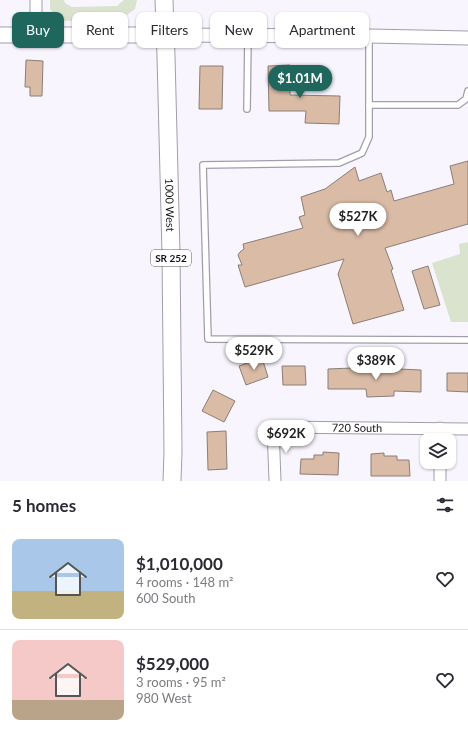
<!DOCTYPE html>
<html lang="en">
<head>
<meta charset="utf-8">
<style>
	:root { --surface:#fff; --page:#f2f2f3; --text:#2b2b33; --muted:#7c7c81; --line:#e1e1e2; --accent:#1f675c }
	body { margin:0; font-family:Lato,sans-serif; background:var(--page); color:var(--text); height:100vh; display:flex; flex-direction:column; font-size:15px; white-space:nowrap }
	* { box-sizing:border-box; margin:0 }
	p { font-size:13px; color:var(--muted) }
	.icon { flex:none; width:22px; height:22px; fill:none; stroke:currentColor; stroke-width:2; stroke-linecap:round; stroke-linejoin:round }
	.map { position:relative; height:481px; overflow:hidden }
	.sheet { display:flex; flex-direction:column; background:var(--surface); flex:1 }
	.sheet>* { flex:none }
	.top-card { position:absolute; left:12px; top:12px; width:444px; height:36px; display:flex; gap:8px }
	.controls { position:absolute; left:420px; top:433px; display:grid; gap:8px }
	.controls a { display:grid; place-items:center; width:36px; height:36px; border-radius:8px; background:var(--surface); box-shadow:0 1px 3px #0004; font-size:20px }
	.price { position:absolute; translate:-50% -34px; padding:0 9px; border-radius:14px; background:#fff; color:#222; font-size:13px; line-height:26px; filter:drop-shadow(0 1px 2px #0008) }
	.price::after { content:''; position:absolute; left:50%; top:24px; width:12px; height:9px; margin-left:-6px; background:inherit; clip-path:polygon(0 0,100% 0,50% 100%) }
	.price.on { background:var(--accent); color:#fff }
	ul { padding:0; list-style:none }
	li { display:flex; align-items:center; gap:12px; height:100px; padding:0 12px }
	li+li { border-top:1px solid var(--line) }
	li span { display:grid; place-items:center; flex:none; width:112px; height:80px; border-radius:8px; color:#555 }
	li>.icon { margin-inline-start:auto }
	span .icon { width:48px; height:48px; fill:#fffc; stroke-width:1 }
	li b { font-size:17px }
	h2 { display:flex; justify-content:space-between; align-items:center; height:48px; padding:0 12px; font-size:17px }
	.tag { padding:0 14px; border-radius:8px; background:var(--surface); box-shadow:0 1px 3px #0004; font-size:14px; line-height:36px }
	.tag.on { background:var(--accent); color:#fff }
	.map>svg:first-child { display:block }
</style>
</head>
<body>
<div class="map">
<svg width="468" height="481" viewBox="0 0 468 481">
	<rect width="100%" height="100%" fill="#f8f5fe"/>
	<!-- green -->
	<g fill="#dae3ce">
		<polygon points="50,0 64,0 65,3 72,7 117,6 124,0 137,0 135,9 120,20 59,21 50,9"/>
		<polygon points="468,242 468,322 451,322 432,263 460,254 459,244"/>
	</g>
	<!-- building -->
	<g fill="#d9bba6" stroke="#8b7e76">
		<polygon points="26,60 43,61 42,96 30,96 30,87 25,87"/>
		<polygon points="290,65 290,95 340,96 339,124 305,123 306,111 269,111 268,66"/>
		<polygon points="200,66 223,66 222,109 199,109"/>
		<polygon points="468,161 468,224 385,248 393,269 391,270 404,310 353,324 338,274 344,259 245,287 238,265 242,265 238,255 240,252 244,249 243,244 303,228 299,217 305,215 301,197 325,189 355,167 359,181 381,173 387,192 391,190 394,201 454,184 450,166"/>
		<polygon points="428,266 440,305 424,309 412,271"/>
		<polygon points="262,358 268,377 246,385 239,366"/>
		<polygon points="282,366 305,366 306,385 283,385"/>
		<polygon points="352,368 352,370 399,369 421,370 421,392 394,391 394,396 367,397 366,389 328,389 328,369"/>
		<polygon points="447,373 468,373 468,392 447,391"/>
		<polygon points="213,390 235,401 224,422 202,411"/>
		<polygon points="226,431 227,469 208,470 207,432"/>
		<polygon points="323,452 339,453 338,475 300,474 301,459 314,459 314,455 323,455"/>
		<polygon points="384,453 384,456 397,456 397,460 409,460 410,476 371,476 371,454"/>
	</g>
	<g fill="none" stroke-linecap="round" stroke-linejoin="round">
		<!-- service casing -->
		<g stroke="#a19eab" stroke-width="8">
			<g id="service">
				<polyline points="369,36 369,137 362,153 339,163 203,165 208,339 468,340"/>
				<polyline points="369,105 458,105 466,99 468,91"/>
				<polyline points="247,109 248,36"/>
			</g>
		</g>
		<!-- minor casing -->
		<g stroke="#a19eab" stroke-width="13">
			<g id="minor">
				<polyline points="36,0 36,35"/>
				<polyline points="440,440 440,428"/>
				<path id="s1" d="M275,481l-2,-54 195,2"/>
				<polyline points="440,481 440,462"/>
			</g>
		</g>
		<!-- tertiary casing -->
		<g stroke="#a19eab" stroke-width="15">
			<polyline id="tertiary" points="166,35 369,36 468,38"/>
		</g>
		<!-- secondary casing -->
		<g stroke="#a19eab" stroke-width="17">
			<polyline id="secondary" points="0,35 166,35"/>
		</g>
		<!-- primary casing -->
		<g stroke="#a19eab" stroke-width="19">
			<g id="primary">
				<path id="s2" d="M164,0l2,56 5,197 2,199 -1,29"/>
			</g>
		</g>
		<!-- service -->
		<use href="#service" stroke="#fff" stroke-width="5.5"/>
		<!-- minor -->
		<use href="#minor" stroke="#fff" stroke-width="11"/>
		<!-- tertiary -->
		<use href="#tertiary" stroke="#fff" stroke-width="13"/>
		<!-- secondary -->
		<use href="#secondary" stroke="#fff" stroke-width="15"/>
		<!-- primary -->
		<use href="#primary" stroke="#fff" stroke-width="17"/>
	</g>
	<g text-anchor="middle" stroke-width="4" stroke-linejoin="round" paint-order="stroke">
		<!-- shield labels -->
		<rect fill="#fff" stroke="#5b5a5d" stroke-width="1" x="151" y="250" width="40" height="16" rx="3"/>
		<g font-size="10" font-weight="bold" fill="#151318">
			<text x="171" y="262">SR 252</text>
		</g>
		<!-- street labels -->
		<g font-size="11" fill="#151318" stroke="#fff">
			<text dy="4" stroke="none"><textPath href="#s2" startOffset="205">1000 West</textPath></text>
			<text dy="4" stroke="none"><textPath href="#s1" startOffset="138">720 South</textPath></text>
		</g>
	</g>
</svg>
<div class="controls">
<a><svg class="icon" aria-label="layers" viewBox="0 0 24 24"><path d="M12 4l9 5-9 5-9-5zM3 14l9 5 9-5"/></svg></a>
</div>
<b class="price on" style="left:300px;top:99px">$1.01M</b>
<b class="price" style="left:358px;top:237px">$527K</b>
<b class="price" style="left:254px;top:371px">$529K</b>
<b class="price" style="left:376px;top:381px">$389K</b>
<b class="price" style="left:286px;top:454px">$692K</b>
<div class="top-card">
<a class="tag on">Buy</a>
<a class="tag">Rent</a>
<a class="tag">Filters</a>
<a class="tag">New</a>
<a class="tag">Apartment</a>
</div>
</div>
<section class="sheet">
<h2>5 homes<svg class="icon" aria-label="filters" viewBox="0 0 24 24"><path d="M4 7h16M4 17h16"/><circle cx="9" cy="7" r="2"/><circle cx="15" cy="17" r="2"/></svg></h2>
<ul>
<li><span style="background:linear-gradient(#a9c7e8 65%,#c2b280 0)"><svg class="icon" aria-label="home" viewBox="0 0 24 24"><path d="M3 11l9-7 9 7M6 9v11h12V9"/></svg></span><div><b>$1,010,000</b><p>4 rooms · 148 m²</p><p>600 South</p></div><svg class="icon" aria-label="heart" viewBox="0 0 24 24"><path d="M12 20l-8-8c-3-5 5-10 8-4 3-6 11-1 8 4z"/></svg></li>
<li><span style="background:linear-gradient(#f6c9c9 75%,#b9a48a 0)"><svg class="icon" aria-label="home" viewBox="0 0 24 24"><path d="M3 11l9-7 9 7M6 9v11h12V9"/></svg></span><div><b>$529,000</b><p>3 rooms · 95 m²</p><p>980 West</p></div><svg class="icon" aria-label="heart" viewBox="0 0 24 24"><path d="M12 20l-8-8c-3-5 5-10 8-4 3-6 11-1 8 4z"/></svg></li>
</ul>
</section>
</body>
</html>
